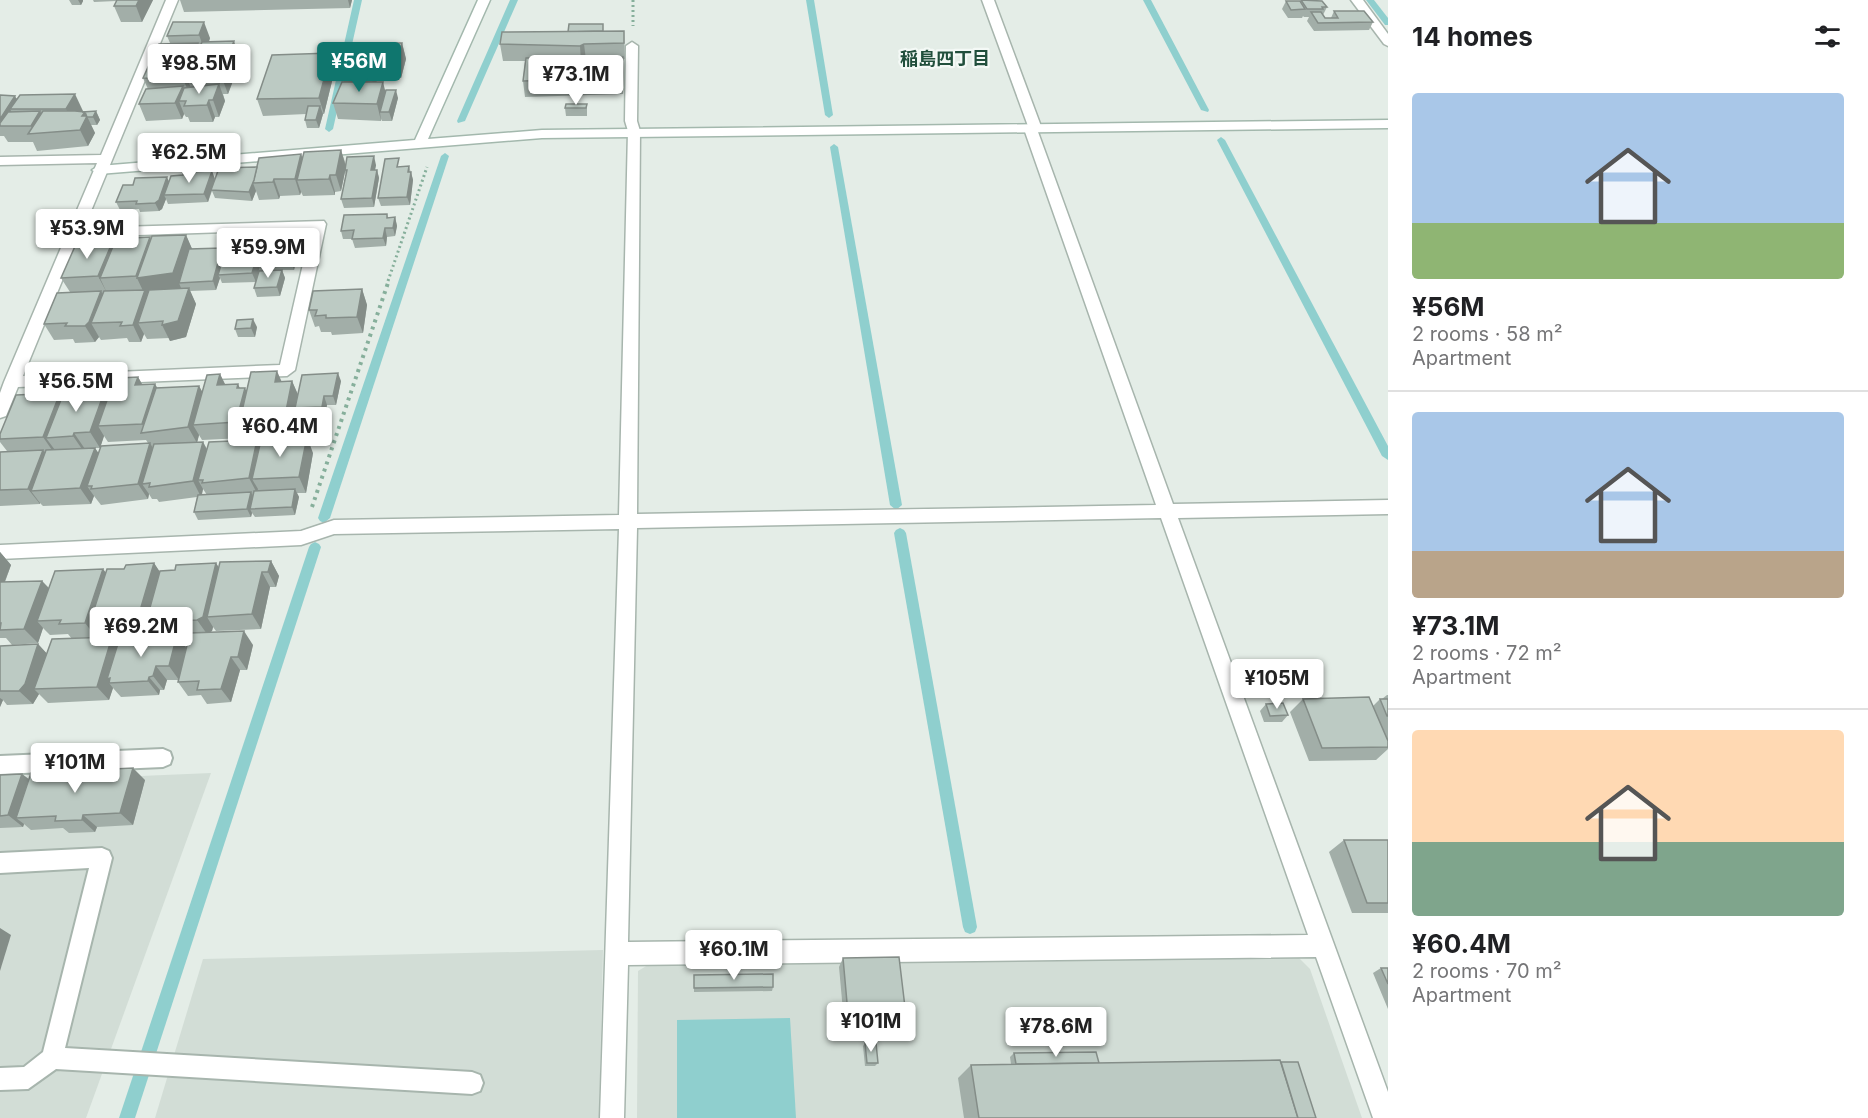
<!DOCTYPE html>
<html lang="en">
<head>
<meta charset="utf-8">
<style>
	:root { --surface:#fff; --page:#f2f2f2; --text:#202124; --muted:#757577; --line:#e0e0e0; --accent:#0f766e }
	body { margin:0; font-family:Inter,"Noto Sans JP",sans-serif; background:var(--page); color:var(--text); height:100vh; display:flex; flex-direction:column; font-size:22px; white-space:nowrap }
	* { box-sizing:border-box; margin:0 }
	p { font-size:20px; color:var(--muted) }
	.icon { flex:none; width:33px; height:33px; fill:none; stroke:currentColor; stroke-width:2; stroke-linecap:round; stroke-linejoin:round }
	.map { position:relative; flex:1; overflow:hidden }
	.panel { display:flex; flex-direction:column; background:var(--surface); width:480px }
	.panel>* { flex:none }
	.price { position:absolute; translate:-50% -51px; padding:0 14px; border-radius:6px; background:#fff; color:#222; font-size:20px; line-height:39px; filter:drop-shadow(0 2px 3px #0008) }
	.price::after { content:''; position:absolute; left:50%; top:36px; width:18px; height:14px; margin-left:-9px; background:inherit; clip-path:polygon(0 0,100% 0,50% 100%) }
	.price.active { background:var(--accent); color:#fff }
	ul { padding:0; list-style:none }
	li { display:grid; align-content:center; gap:12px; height:318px; padding:0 24px }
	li+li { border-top:2px solid var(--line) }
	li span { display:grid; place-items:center; height:186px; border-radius:6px; color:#555 }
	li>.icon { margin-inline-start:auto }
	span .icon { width:108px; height:108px; fill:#fffc; stroke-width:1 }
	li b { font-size:26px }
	h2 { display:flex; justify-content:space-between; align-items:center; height:72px; padding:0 24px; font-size:26px }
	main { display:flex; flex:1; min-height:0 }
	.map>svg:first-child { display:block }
</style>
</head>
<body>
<main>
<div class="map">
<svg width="1388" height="1118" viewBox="0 0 1388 1118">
	<rect width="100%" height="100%" fill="#e4ede7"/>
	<!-- built -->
	<g fill="#d2ddd6">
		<polygon points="211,773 86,1118 0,1118 0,782"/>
		<polygon points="603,950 599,1118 155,1118 203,959"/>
		<polygon points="1296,955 1310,969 1362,1118 637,1118 638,971 648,965"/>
	</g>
	<!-- water -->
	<polygon fill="#8fcfce" points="790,1018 796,1118 677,1118 677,1020"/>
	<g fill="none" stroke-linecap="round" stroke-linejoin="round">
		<!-- stream -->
		<g fill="#8fcfce" fill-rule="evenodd">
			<polygon points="354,0 362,0 333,129 329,132 325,129"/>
			<polygon points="510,0 518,0 465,121 458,123 457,121"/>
			<polygon points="806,0 814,0 833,115 829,118 825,115"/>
			<polygon points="1143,0 1151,0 1209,110 1208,112 1201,110"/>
			<polygon points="1366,0 1374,0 1388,18 1388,25 1385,25"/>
			<polygon points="1221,137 1225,140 1388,446 1388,460 1382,456 1217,140"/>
			<polygon points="834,144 838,147 902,505 896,510 890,505 830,147"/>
			<polygon points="445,153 449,156 330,518 324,523 320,521 318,518 441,156"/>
			<polygon points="900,528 904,530 906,533 977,927 975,932 970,934 965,932 963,927 894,533 896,530"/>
			<polygon points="315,542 319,544 321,547 135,1118 119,1118 309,547 311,544"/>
		</g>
		<!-- lane casing -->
		<g stroke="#a7b5ad" stroke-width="4">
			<g id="lane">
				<polygon points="163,749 170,752 172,758 170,764 163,767 0,774 0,756"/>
				<polygon points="102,848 109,851 112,858 65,1048 472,1072 480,1075 483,1083 480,1091 472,1094 56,1069 28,1089 0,1090 0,1068 24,1067 43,1052 89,868 0,873 0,853"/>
			</g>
		</g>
		<!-- street casing -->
		<g stroke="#a7b5ad" stroke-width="3">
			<g id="street">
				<path d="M166,0h12l-94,228 240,-7 2,3 -31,146 -8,6 -269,11 -12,29 -6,2v-25l4,-11 93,-219 -97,2v-8l101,-2zM311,229l-31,136 -257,11 57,-139z"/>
				<path d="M982,0h12l48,129 -4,3 135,372 215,-4v14l-210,4 210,574v26h-15l-57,-161 -688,8 -4,153h-24l19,-589 -285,5 -33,11 -301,14v-14l301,-14 33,-11 285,-5 9,-384 -3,-10 1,-75 6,-4 6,4 -1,75 3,10 -3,383 519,-9 -132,-376 4,-3zM1161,518l147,417 -680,7 9,-414z"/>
				<polygon points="1351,0 1363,0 1388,34 1388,46 1384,44"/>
			</g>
		</g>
		<!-- secondary casing -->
		<g stroke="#a3b8ad" stroke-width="3">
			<polygon id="secondary" points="478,0 490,0 428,139 542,130 1388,120 1388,128 542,138 99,174 92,170 99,166 415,140"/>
		</g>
		<!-- path-far1 -->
		<g stroke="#86af9b" stroke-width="3" stroke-dasharray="2 3" stroke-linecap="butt">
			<polyline points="633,0 633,26"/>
			<polyline points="388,281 427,167"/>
		</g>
		<!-- path -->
		<polyline stroke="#86af9b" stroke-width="4" stroke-dasharray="3 4.5" stroke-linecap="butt" points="312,507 389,280"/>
		<!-- lane -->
		<use href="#lane" fill="#fff" fill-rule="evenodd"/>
		<!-- street -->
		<use href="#street" fill="#fff" fill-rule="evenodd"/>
		<!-- secondary -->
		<use href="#secondary" fill="#fff" fill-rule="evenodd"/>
	</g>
	<!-- wall -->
	<g fill="#a2aea8" fill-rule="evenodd">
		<polygon points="69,0 83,0 83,1 81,5 72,5"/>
		<polygon points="93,0 153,0 142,22 121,22 114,6 116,1 94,2"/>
		<polygon points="180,0 352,0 350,8 184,12"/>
		<polygon points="1301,0 1327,7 1323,15 1325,18 1331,18 1334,11 1373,22 1369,30 1314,31 1307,21 1309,17 1304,17 1303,16 1302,18 1288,18 1282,9 1286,1 1300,2"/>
		<polygon points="173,22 210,38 209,42 239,57 234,72 232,72 234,78 228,94 223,94 225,101 219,117 215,117 213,122 190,122 188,117 186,117 184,114 182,119 146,121 139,104 148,89 143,78 155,65 152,58 170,43 167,36"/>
		<polygon points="604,31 624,31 625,59 623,59 624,73 623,94 525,97 523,81 525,61 503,61 500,44"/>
		<polygon points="402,43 406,59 401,78 378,78 376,82 386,91 398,98 392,121 382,121 381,119 381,121 338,119 333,103 344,82 341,72"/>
		<polygon points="335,55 333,62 335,69 324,114 323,114 319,128 307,128 305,120 306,114 263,116 257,99"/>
		<polygon points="0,95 83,111 82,112 96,111 100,120 97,125 91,125 95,133 88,146 37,151 33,142 8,142 4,136 0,136"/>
		<polygon points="587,104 587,116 566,116 565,108"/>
		<polygon points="341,150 346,165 376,165 375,170 377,170 379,178 374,207 344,208 341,199 346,175 345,172 341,191 335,192 335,195 303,196 301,192 300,195 280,196 279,199 259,200 256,191 252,201 215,198 212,191 208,202 168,204 166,199 162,209 159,211 140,212 139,209 120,210 116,202 169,182 215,179 301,154 303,159"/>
		<polygon points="409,166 413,180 410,205 381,206 378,198 401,167"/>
		<polygon points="387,214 388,218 395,217 397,226 395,236 387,237 386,246 355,248 352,239 343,239 341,231"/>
		<polygon points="298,231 301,239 294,270 282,270 285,278 280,296 257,297 254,288 256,282 222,283 220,278 216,290 190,291 196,304 186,337 170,341 169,338 147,339 144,334 141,342 129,342 127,338 101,340 99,337 95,342 75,343 73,339 54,340 44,324 70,292 61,278 112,243 113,245 186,235 192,249 224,252 261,243 263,249"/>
		<polygon points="362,289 367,305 363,333 332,335 331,332 321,332 319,326 315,327 309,310"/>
		<polygon points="257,327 255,337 238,337 235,329"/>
		<path d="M220,374l5,11 13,-1 1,4 8,4 35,-11h10l6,14 43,-14 -5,24h-9l-2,10 -26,2 -3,-7 -5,27 -44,2 -2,-4 -1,3 -42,2 -3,-5 -2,7h6l4,7 53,-4 53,8 -7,40h-9l2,4 -4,18 -40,2 -3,-4 -1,4 -53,3 -4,-8 3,-15 -38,5 -2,-3h-5l-3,-5 -1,5 -47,6 -7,-9 -3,8 -48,2 -3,-3v1l-40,2v-54l7,-1 -7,-9v-8l62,-37h47l7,-11 22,-9 4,7h13l2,4 42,-2 3,6zM104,436l4,6 38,-2 2,3 -49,11 -4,-6h5zM203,489l4,6h-5z"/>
		<path d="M0,552l11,13 -6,17 37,-1 7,7 54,-19 3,4 48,-10 6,10 56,-10 3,5 52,-7 8,15 -3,11h-6l-9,42 -45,2 -3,-4 -1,4 -3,2 44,12 -6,25h-7l-9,32 -24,2 -6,-9 -13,1 -10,-14v-2h-11l-3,10h-4l-1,5 -38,2 -8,-9 -4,12 -61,3 -9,-9 -6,10 -26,1 -4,-5 -3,7v-61l38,-2 9,10 65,-17 6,7 38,-8 -6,-8 -47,5 -3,-4 -3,9 -25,1 -4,-5 -18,1 -7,-7 -5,15 -26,2 -6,-7h-6zM177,635h13l-3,13z"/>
		<polygon points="1387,695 1388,695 1388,749 1376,760 1309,761 1290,712 1303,699 1373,706 1380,699 1382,699"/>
		<polygon points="1266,704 1288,715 1282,722 1264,722 1260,711"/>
		<polygon points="22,774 29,779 145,780 133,825 97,827 95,832 69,833 63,828 31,830 24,824 23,827 0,828 0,775"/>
		<polygon points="1344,840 1388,840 1388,913 1352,913 1329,852"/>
		<polygon points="843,958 907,1024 902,1032 845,1033 839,967"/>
		<polygon points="1381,968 1388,968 1388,1009 1373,973"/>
		<polygon points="694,975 773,987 772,991 694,992"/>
		<polygon points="865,1043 878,1063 875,1066 865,1066 863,1046"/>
		<polygon points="1014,1053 1099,1063 1281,1062 1316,1118 964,1118 958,1078 971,1065 1011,1064 1010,1057"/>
	</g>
	<!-- shaded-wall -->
	<g fill="#848d88">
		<polygon points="78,0 83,0 83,1 81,5"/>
		<polygon points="139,0 153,0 142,22 136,6"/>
		<polygon points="348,0 352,0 350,8"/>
		<polygon points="204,22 210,38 205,51 199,35"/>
		<polygon points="234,41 239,57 234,72 228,56"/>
		<polygon points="198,43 204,57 196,57 200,69 199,73 193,57"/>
		<polygon points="402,43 406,59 401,78 397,62"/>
		<polygon points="584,44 586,60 581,62 580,46"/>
		<polygon points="333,47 335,55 333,62 335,69 324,114 319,98"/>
		<polygon points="623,57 624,73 623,94 622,78"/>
		<polygon points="190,62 197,78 187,79 192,90 190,95 183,79"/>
		<polygon points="228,62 234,78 228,94 222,78"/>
		<polygon points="374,62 378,78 374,88 370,72"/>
		<polygon points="383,82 387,98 380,112 381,121 377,104"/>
		<polygon points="219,84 225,101 219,117 213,100"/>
		<polygon points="183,86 189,102 186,101 179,101 184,114 182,119 175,103"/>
		<polygon points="396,90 398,98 392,121 389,112"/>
		<polygon points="75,94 83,111 74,125 66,109"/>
		<polygon points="15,96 22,109 10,109 17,122 3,126 0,121 0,119"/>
		<polygon points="209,100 215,117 213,122 207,105"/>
		<polygon points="320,106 323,114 319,128 316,120"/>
		<polygon points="40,111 48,128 35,134 31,126"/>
		<polygon points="96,111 100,120 97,125 93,117"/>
		<polygon points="85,112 95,133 88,146 80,130 82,116"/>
		<polygon points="341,150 346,167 341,191 336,175"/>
		<polygon points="301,154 306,170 297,180 301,192 300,195 295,179"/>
		<polygon points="374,156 376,165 373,179 371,170"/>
		<polygon points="259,167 253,183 256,191 252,201 249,192"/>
		<polygon points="377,170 379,178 374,207 372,198"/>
		<polygon points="212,171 215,179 208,202 204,194"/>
		<polygon points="411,172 413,180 410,205 407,197"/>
		<polygon points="330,175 335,192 335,195 329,179"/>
		<polygon points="167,177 171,186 164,195 166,199 162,209 159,211 155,203"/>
		<polygon points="274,179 280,196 279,199 273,182"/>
		<polygon points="395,217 397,226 395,236 393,228"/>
		<polygon points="385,228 387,237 386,246 383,238"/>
		<polygon points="298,231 301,239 294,270 291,261"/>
		<polygon points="186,235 193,251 179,283 181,288 138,323 144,334 141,342 133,325 144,293 136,276 150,237 158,254"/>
		<polygon points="112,243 120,259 100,278 107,293 98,276"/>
		<polygon points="261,243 264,252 259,263 260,265 256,282 252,273"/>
		<polygon points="222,248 226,256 218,275 220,278 216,290 213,281"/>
		<polygon points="282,270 285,278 280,296 277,287"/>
		<polygon points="189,288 196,304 186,337 170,341 162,325"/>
		<polygon points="362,289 367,305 363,333 357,317"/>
		<polygon points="101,291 110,307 91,323 99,337 95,342 85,326"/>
		<polygon points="253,319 257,327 255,337 251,328"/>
		<polygon points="277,371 284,387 275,382"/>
		<polygon points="338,373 341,381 336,405 333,396"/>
		<polygon points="220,374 228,390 217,385"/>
		<polygon points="138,377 147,393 135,385"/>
		<polygon points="292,381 299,397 295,408 296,410 291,437 284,421"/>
		<polygon points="155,384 164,400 147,432 142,424"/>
		<polygon points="238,384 243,395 245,388 252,404 239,424 245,435 244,438 236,422"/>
		<polygon points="199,386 208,402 193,425 199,435 197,443 188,427"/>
		<polygon points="105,390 115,406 98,426 104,436 100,448 90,432"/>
		<polygon points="60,393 70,409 46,438 55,450 54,453 43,437"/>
		<polygon points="324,396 327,405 325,415 322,407"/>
		<polygon points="74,433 85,449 84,452 73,436"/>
		<polygon points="307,437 313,453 306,493 299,477"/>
		<polygon points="257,440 265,455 252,479 258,489 257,493 249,478"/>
		<polygon points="203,442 211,458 198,480 203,489 201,497 193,481"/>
		<polygon points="150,443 159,459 150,483 142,484 149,494 148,499 138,484"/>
		<polygon points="95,448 105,463 92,486 87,486 94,496 91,504 80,488"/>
		<polygon points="43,450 55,466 31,491 40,503 40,504 28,489"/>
		<polygon points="295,489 299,497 295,515 292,507"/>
		<polygon points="251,492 255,500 250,509 252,513 251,517 247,509"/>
		<polygon points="0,552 11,565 0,594"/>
		<polygon points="271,561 279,576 276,587 268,572"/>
		<polygon points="154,563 164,578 146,622 150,628 139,614"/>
		<polygon points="216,563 225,578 207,617 213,627 212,631 207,634 197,620"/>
		<polygon points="103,569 114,584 91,619 100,629 97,638 85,623"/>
		<polygon points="262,572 270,587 261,629 252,614"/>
		<polygon points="42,581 55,595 37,621 43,628 38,643 24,629"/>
		<polygon points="244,631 253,645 247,670 238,657"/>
		<polygon points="177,635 187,649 179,680 169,666"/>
		<polygon points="112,637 124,651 109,683 113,688 109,700 97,687"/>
		<polygon points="38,644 51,658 34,689 39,694 33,704 19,691"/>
		<polygon points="231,657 240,670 231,702 221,689"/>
		<polygon points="156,666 167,680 164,690 153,676"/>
		<polygon points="149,677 160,690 159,695 148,681"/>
		<polygon points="0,698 3,700 0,707"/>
		<polygon points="133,768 145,780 133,825 120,813"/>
		<polygon points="22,774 37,786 16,818 24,824 23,827 8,815"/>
		<polygon points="83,815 97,827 95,832 82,820"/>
		<polygon points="0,928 11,935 0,971"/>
	</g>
	<!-- building -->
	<g fill="#bccac3" stroke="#848d88" stroke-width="1.5">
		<polygon points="117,0 139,0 136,6 114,6"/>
		<polygon points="1301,0 1322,1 1327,7 1322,7 1323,9 1307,9"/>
		<polygon points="1286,1 1300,1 1305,9 1291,10"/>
		<polygon points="1334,11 1364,11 1373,22 1318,23 1311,12 1321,12 1325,18 1338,18"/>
		<polygon points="173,22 204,22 199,35 167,36"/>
		<polygon points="569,24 603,24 603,31 568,32"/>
		<polygon points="624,31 624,43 584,44 580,46 500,44 502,32"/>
		<polygon points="234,41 228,56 196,57 202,42"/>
		<polygon points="198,43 193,57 152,58 159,44"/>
		<polygon points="351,43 402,43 397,62 374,62 370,72 341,72"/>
		<polygon points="323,47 333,47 331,54 321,53"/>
		<polygon points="331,53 319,98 257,99 272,55"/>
		<polygon points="623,57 622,78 523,81 526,58"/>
		<polygon points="190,62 183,79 143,78 149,65"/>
		<polygon points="228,62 222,78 187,79 193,65"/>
		<polygon points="342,82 383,82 377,104 333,103"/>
		<polygon points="219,84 213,100 209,100 207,105 184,106 186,101 179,101 184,88"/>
		<polygon points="183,86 175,103 139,104 146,89"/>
		<polygon points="386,90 396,90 389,112 380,112"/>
		<polygon points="75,94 66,109 10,109 20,95"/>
		<polygon points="0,95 15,96 0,119"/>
		<polygon points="566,104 587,104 586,108 565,108"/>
		<polygon points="308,106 320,106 316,120 305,120"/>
		<polygon points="40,111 31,126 0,126 0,123 8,112"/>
		<polygon points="43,111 75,111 85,112 82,116 87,116 80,130 28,134"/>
		<polygon points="96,111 93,117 87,117 85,112 82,112"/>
		<polygon points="341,150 336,175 330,175 329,179 297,180 304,152"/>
		<polygon points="301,154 295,179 274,179 273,182 253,183 259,158"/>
		<polygon points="374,156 371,170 377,170 372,198 341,199 347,170 345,170 347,157"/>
		<polygon points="399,158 397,167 409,166 408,172 411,172 407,197 378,198 385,159"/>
		<polygon points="257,167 254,180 249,192 211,190 219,168"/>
		<polygon points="212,171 204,194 164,195 171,176 183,175 184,172"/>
		<polygon points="167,177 159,200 155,203 136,204 137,201 116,202 123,185 133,185 135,178"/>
		<polygon points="387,214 387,218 395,217 393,228 385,228 383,238 352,239 354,230 341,231 344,215"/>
		<polygon points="298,231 291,261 259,263 268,232"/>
		<polygon points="186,235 173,273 137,278 152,236"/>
		<polygon points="150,237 136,276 100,278 116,239"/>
		<polygon points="112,243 98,276 61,278 76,244"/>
		<polygon points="261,243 252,273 218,275 227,245"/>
		<polygon points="222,248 213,281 179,283 189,249"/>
		<polygon points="282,270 277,287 254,288 259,271"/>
		<polygon points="189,288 178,321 162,325 163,321 138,323 149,290"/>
		<polygon points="362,289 357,317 326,318 326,315 315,316 317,310 309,310 313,291"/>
		<polygon points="145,290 133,325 120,326 122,322 91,323 104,291"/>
		<polygon points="101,291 89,322 85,326 65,326 67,323 44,324 57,293"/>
		<polygon points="253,319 251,328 235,329 237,320"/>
		<polygon points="277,371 275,382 292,381 284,421 239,424 251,372"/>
		<polygon points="338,373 333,396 324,396 322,407 295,408 302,375"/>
		<polygon points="220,374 217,385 238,384 237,388 245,388 236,422 193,425 207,375"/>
		<polygon points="138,377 135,385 155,384 142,424 98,426 112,386 116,386 119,378"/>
		<polygon points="199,386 188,427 141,433 156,388"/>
		<polygon points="105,390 90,432 74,433 73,436 46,438 64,392"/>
		<polygon points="60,393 43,437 0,439 0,434 16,395"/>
		<polygon points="307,437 299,477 252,479 261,440"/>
		<polygon points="257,440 249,478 202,483 203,480 198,480 209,442"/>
		<polygon points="203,442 193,481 149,487 150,483 142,484 154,444"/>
		<polygon points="150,443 138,484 91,489 92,486 87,486 101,446"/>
		<polygon points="95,448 80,488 31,491 46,450"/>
		<polygon points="43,450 28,489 0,490 0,452"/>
		<polygon points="295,489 292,507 250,509 254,491"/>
		<polygon points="251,492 247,509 194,512 198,495"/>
		<polygon points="271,561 268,572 262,572 252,614 207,617 220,562"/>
		<polygon points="154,563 139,614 91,619 107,569 124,569 126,565"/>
		<polygon points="216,563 203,617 197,620 146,622 160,571 175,570 176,565"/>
		<polygon points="103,569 85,623 59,624 61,620 37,621 55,571"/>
		<polygon points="42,581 24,629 0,630 1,623 0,623 0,582"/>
		<polygon points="244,631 238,657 231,657 221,689 197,690 199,681 178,682 190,633"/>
		<polygon points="177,635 169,666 156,666 153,676 149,677 148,681 109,683 110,678 107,679 120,637"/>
		<polygon points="112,637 97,687 34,689 52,639"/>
		<polygon points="38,644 25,684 19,691 0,691 0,646"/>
		<polygon points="1369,697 1388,741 1388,747 1322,748 1303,699"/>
		<polygon points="1380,699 1388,699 1388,716 1387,716"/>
		<polygon points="1283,703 1288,715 1270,716 1266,704"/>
		<polygon points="133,768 120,813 83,815 82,820 55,821 56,816 16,818 31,773"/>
		<polygon points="22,774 8,815 0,816 0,775"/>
		<polygon points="1344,840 1388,840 1388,903 1367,903"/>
		<polygon points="899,957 907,1024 849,1025 843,958"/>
		<polygon points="1381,968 1388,968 1388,984"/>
		<polygon points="773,974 773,987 694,988 694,975"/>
		<polygon points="865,1043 876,1043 878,1063 867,1063"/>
		<polygon points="1096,1052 1099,1063 1016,1064 1014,1053"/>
		<polygon points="1280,1060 1298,1118 979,1118 971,1065"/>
		<polygon points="1281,1062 1298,1062 1316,1118 1298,1118"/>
	</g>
	<g text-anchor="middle" stroke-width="4.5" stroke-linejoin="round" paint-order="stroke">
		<!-- far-neighbourhood labels -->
		<g font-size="18" font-weight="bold" fill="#214f3c" stroke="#f4f9f6">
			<text x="945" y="65">稲島四丁目</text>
		</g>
	</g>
</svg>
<b class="price active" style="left:359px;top:93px">¥56M</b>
<b class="price" style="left:199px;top:95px">¥98.5M</b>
<b class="price" style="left:576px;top:106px">¥73.1M</b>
<b class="price" style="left:189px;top:184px">¥62.5M</b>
<b class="price" style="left:87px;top:260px">¥53.9M</b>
<b class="price" style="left:268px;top:279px">¥59.9M</b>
<b class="price" style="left:76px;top:413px">¥56.5M</b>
<b class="price" style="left:280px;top:458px">¥60.4M</b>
<b class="price" style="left:141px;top:658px">¥69.2M</b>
<b class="price" style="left:1277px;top:710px">¥105M</b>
<b class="price" style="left:75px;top:794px">¥101M</b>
<b class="price" style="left:734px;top:981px">¥60.1M</b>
<b class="price" style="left:871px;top:1053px">¥101M</b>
<b class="price" style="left:1056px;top:1058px">¥78.6M</b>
</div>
<section class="panel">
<h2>14 homes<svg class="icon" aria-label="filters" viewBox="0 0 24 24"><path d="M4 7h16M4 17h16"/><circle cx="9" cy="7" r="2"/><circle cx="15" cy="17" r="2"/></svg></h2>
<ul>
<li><span style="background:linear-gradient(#a9c7e8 70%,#8fb573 0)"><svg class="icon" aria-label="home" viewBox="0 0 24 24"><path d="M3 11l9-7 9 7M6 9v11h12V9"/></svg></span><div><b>¥56M</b><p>2 rooms · 58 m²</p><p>Apartment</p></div></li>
<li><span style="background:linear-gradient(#a9c7e8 75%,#b9a48a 0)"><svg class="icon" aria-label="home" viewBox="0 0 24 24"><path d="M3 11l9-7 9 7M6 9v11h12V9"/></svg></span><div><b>¥73.1M</b><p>2 rooms · 72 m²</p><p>Apartment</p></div></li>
<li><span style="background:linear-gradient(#ffd9b3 60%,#7fa58c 0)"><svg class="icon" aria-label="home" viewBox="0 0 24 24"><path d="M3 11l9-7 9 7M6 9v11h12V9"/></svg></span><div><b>¥60.4M</b><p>2 rooms · 70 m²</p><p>Apartment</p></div></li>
</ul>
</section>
</main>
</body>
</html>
